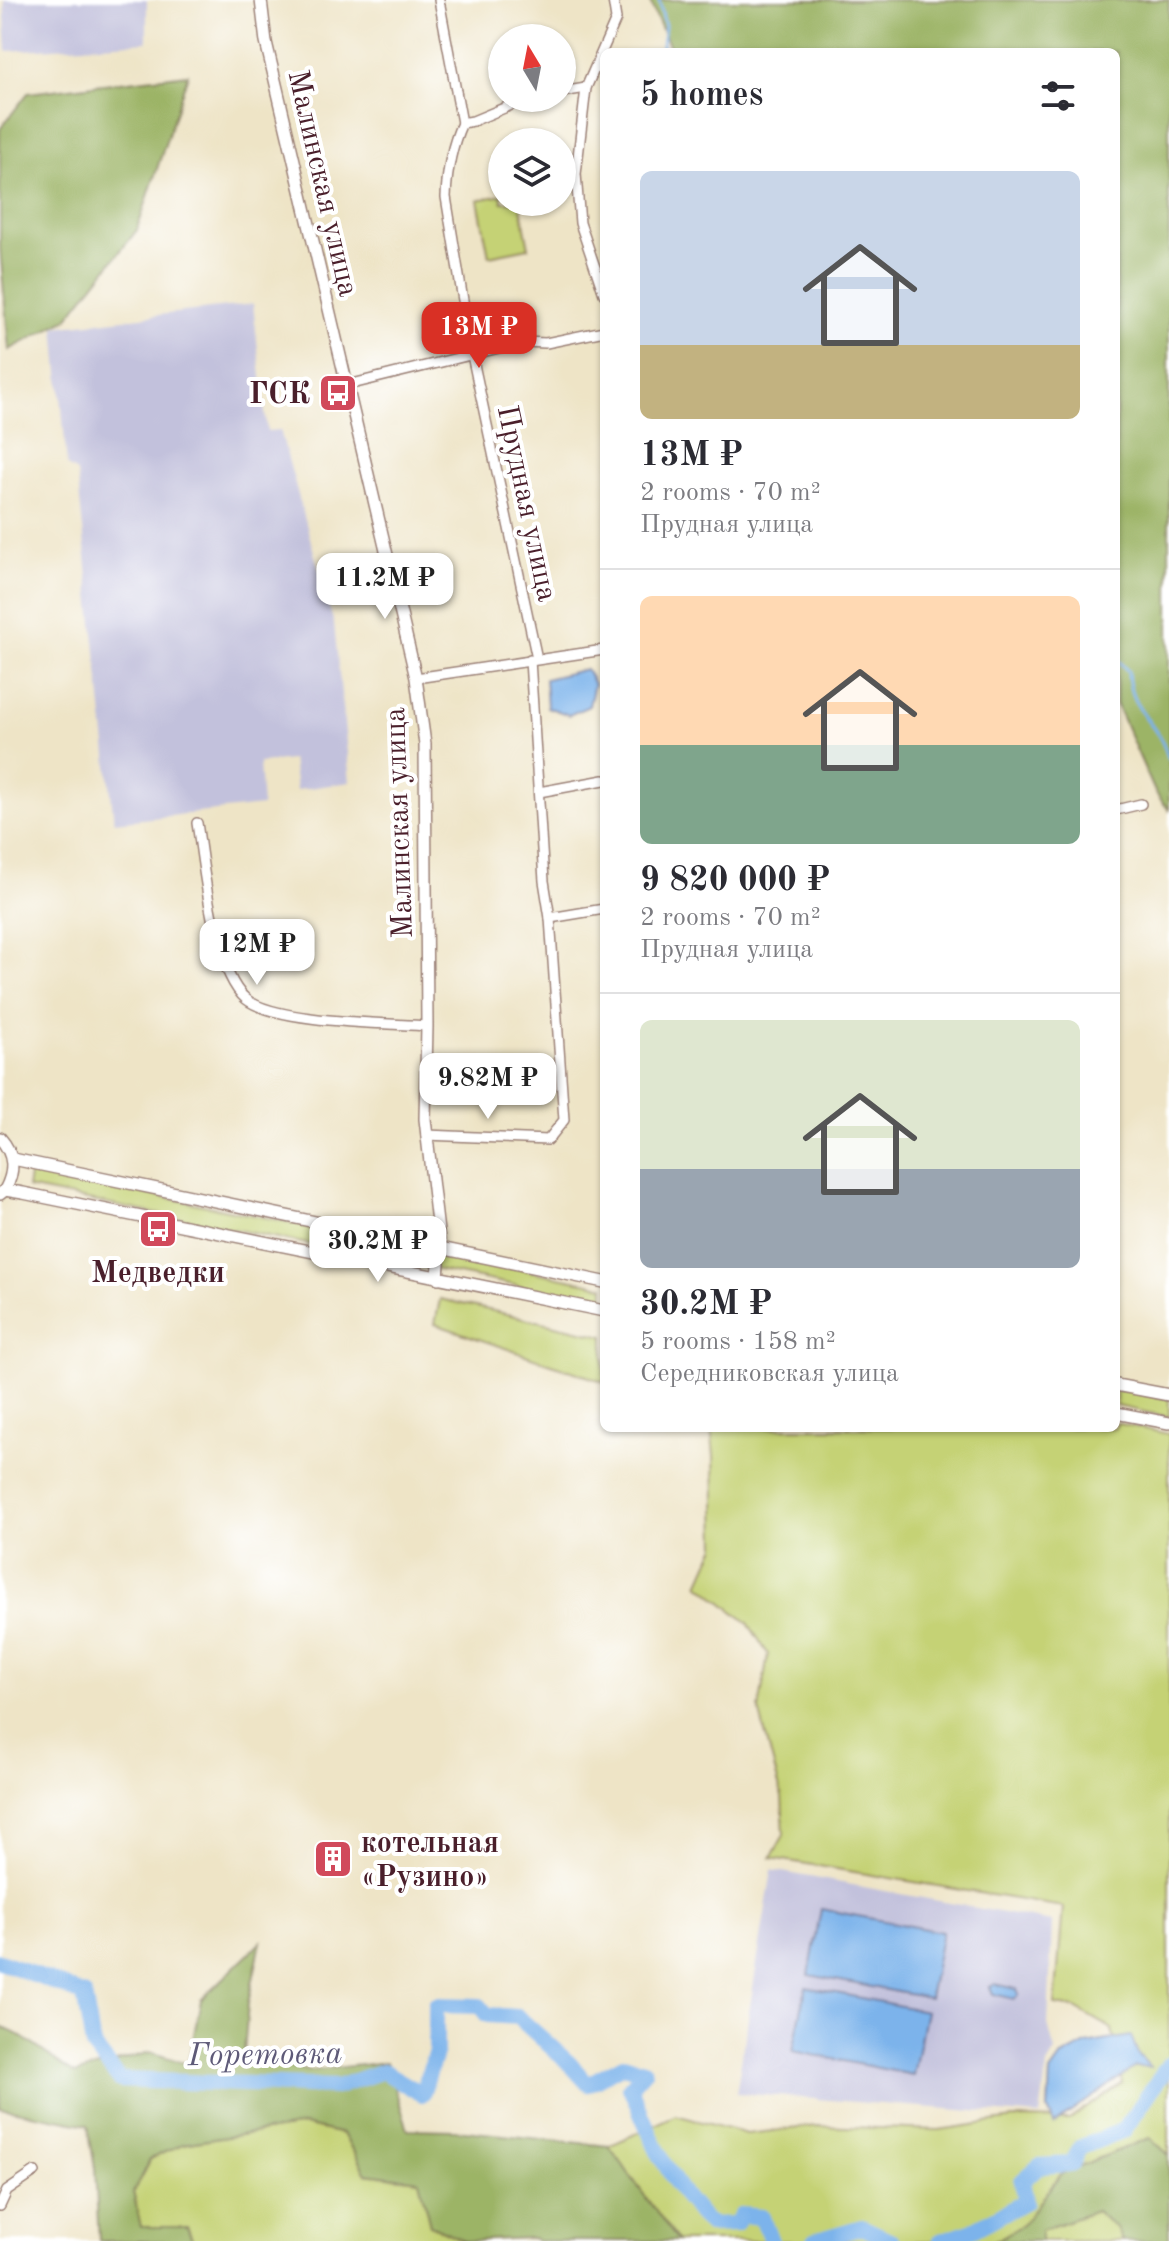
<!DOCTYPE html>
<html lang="en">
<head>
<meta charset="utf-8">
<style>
	:root { --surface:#fff; --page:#f2f2f3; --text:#2b2b33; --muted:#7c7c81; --line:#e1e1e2; --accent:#d93025 }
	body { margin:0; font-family:"Old Standard TT",serif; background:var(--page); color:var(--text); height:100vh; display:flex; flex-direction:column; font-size:30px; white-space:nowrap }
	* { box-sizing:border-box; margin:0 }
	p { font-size:26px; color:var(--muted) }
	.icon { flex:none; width:44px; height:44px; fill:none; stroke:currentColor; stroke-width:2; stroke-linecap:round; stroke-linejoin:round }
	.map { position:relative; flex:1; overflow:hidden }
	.sheet { position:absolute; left:600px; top:48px; width:520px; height:1384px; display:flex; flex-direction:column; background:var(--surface); border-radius:12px; box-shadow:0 2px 6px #0004 }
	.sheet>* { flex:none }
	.needle { width:52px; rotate:350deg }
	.controls { position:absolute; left:488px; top:24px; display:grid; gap:16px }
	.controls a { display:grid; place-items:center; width:88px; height:88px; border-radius:50%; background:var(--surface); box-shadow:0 2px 6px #0004; font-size:40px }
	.price { position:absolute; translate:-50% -68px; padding:0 18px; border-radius:16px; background:#fff; color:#222; font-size:26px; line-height:52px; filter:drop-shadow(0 2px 4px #0008) }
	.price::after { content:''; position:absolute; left:50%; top:48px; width:24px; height:18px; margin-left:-12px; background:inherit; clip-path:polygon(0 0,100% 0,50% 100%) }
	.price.on { background:var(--accent); color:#fff }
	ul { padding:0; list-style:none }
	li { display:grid; align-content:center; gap:16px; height:424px; padding:0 40px }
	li+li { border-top:2px solid var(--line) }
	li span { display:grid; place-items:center; height:248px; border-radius:12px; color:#555 }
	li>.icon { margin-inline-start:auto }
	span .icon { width:144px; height:144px; fill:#fffc; stroke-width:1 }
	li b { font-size:34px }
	h2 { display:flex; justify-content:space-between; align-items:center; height:96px; padding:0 40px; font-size:34px }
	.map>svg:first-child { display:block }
</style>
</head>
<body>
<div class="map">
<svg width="1169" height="2241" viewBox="0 0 1169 2241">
	<rect width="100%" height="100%" fill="#fff"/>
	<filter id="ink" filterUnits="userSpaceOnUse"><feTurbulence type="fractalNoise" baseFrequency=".0125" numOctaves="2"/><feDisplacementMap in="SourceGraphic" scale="16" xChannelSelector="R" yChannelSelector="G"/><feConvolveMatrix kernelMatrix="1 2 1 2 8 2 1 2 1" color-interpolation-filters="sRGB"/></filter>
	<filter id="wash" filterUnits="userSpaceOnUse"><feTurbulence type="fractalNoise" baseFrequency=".006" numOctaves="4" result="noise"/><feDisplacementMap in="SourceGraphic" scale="32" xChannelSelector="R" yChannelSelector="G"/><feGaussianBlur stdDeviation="1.8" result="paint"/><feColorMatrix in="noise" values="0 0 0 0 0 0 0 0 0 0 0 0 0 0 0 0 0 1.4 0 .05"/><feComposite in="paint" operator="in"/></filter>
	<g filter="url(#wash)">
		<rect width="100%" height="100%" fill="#eee4c6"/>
		<!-- industrial -->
		<g fill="#c2c1dc">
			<polygon points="4,0 147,0 147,42 7,51"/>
			<polygon points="253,304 267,431 280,430 334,624 350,782 296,790 292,760 259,763 262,806 114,822 77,472 67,466 55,327"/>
			<polygon points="772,1870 1052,1922 1048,2025 1055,2052 1047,2065 1040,2116 736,2093"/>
		</g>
		<!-- green -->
		<g fill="#c5d274" stroke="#887850" stroke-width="2">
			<polygon points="502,195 502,202 520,202 529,248 489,256 478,200"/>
			<polygon points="517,301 524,336 483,344 476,309"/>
			<polygon points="30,1170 604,1286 604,1303 27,1188"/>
			<polygon points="440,1299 604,1336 604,1382 435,1324"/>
			<polygon points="1116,1388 1169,1399 1169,1417 1116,1406"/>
			<polygon points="1116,1423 1169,1434 1169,2155 1150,2138 1062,2173 1022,2226 995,2241 677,2241 609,2146 676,2115 747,2134 816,2126 939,2130 1013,2119 1069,2120 1122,2083 1112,2029 1075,2008 1055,2005 1063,1907 771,1858 784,1835 782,1797 759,1710 768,1654 748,1623 699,1584 716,1546 714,1456 711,1428 1116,1428"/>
			<polygon points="304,2125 343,2134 366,2173 419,2180 430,2225 466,2241 193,2241 187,2227 141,2228 133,2192 150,2159 182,2144"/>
			<polygon points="1096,2211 1117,2229 1122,2241 1041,2241 1041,2230"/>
		</g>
		<!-- forest -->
		<g fill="#9cb466" stroke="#736a48" stroke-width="2">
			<polygon points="649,0 1169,0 1169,810 1155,792 1116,704 1116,52 672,52"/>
			<polygon points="188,74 137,230 66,320 9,350 0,249 0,129 28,93"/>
			<polygon points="261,1942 248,2003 244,2054 308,2071 386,2062 408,2129 455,2130 609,2146 677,2241 537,2241 533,2238 466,2241 430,2225 419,2180 366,2173 343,2134 304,2125 182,2144 150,2159 133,2192 141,2227 187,2227 193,2241 99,2241 95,2169 88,2125 0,2108 0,2026 21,2036 75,2074 150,2052 188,2064 201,2000"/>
			<polygon points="1150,2138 1169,2155 1169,2241 1122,2241 1117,2229 1096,2211 1041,2230 1041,2241 995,2241 1022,2225 1062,2173"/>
		</g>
		<!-- water -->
		<g fill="#7bb3eb" stroke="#62698b" stroke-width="2">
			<polygon points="586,669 594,684 589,706 569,715 547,707 545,679"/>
			<polygon points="821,1909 942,1932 929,1998 809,1975"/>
			<polygon points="995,1984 1017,1989 1019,1995 1014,1999 993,1994 990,1987"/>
			<polygon points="806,1987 926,2011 913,2075 793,2051"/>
			<polygon points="1131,2036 1138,2054 1150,2067 1135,2067 1054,2124 1048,2110 1050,2072 1060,2058 1086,2044"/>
		</g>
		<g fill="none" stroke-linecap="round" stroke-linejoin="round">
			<!-- stream -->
			<g stroke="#7bb3eb" stroke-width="3">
				<polyline points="659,0 665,26 661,52"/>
				<polyline points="1116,619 1116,624"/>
				<path d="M1116,659l12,12c1,32 15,40 30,64 5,7 8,16 11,24"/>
			</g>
			<!-- river -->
			<g stroke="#7bb3eb" stroke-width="16">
				<path d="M0,1961l84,34 9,51 27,34 217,7 46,-16 39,23 14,-43v-46l44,1 7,9 31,2 52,47 18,20 35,-19 21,6 -14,16c21,50 40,100 80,138l26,-1 5,-9 21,2 9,24"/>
				<polyline points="814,2241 862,2227 892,2241"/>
				<polyline points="940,2241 973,2230 1026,2201 1022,2181 1039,2166 1072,2164 1079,2148 1124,2130 1169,2064"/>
			</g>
		</g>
	</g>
	<g filter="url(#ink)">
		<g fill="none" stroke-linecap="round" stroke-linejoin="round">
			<!-- minor casing -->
			<g stroke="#9c8278" stroke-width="12">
				<g id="minor">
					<polyline points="439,0 462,123"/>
					<polyline points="562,92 586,88"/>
					<path d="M462,123c-11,24 -15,48 -16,74l26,158 65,304"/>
					<polyline points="462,123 473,121 528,98"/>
					<polyline points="604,294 580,223 576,174 586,88 616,19 613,0"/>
					<polyline points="348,385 523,342 546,343 604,331"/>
					<polyline points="416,678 604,650"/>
					<polyline points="539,792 604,780"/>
					<polyline points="1116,810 1141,804"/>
					<path d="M197,823c7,43 16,148 49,176 29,24 140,24 181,27"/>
					<polyline points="550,918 604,909"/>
					<polyline points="426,1135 548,1140 564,1120 550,918 544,881 530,660"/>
					<polyline points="0,2206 7,2191 35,2172"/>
				</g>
			</g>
			<!-- tertiary casing -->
			<g stroke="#9c8278" stroke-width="14">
				<g id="tertiary">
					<polyline points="261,0 266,42 416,678 425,744 427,1026 425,1119 440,1249 438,1278"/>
					<path d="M0,1138c15,17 15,33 5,52"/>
					<polyline points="13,1159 604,1282"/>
					<polyline points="0,1194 5,1190 23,1193 604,1311"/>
					<polyline points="1116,1385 1169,1395"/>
					<polyline points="1116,1413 1169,1423"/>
				</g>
			</g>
			<!-- minor -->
			<use href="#minor" stroke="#fff" stroke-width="9"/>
			<!-- tertiary -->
			<use href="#tertiary" stroke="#fff" stroke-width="11"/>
		</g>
	</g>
	<!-- icons -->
	<defs>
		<g id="bus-square" transform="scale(2)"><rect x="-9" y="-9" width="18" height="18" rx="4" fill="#d1495b" stroke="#fff"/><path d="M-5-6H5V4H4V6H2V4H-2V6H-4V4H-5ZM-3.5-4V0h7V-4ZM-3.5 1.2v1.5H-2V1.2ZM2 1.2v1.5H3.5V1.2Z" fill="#fff"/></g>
		<g id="building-square" transform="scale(2)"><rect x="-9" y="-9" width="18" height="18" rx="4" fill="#d1495b" stroke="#fff"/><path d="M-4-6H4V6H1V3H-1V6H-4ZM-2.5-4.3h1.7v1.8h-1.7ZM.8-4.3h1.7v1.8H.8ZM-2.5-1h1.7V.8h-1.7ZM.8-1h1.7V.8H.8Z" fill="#fff"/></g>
	</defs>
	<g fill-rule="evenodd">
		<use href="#bus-square" x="338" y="393"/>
		<use href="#bus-square" x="158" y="1229"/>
		<use href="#building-square" x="333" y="1859"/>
	</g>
	<g text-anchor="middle" stroke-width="8" stroke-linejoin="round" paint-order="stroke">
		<!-- street labels -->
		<g font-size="30" fill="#4a1f2b" stroke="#fff">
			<text transform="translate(324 183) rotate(77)" y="10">Малинская улица</text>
			<text transform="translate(528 503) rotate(78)" y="10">Прудная улица</text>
			<text transform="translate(398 823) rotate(-92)" y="10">Малинская улица</text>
		</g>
		<!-- poi labels -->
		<g font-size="30" font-weight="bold" fill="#4a1f2b" stroke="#fff" text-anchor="end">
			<text x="310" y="403">ГСК</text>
			<text x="158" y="1282" text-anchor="middle">Медведки</text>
			<text x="361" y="1852" text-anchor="start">котельная<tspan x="361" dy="34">«Рузино»</tspan></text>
		</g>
		<!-- water labels -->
		<g font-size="32" font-style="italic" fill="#5e5a78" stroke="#fff">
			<text transform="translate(265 2053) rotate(-1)" y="11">Горетовка</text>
		</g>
	</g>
</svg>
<div class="controls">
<a><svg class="needle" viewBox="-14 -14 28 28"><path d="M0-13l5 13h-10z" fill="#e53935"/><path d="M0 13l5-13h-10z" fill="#7c7c81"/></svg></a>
<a><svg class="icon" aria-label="layers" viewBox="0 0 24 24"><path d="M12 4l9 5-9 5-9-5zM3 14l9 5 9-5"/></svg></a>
</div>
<b class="price on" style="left:479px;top:370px">13M ₽</b>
<b class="price" style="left:385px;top:621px">11.2M ₽</b>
<b class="price" style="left:257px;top:987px">12M ₽</b>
<b class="price" style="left:488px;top:1121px">9.82M ₽</b>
<b class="price" style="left:378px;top:1284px">30.2M ₽</b>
<section class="sheet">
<h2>5 homes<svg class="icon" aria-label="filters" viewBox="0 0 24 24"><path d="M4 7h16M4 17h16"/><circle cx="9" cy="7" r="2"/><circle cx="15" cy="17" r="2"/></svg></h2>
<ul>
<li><span style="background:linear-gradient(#c9d6e8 70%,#c2b280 0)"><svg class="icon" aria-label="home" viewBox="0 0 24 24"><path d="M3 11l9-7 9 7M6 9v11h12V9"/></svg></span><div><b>13M ₽</b><p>2 rooms · 70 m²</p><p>Прудная улица</p></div></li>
<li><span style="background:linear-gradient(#ffd9b3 60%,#7fa58c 0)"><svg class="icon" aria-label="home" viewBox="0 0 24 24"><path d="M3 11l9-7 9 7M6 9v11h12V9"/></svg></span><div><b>9 820 000 ₽</b><p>2 rooms · 70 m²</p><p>Прудная улица</p></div></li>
<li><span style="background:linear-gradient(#dfe7d0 60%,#9aa5b1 0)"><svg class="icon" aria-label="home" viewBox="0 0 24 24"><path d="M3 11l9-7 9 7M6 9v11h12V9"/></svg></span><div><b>30.2M ₽</b><p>5 rooms · 158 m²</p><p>Середниковская улица</p></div></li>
</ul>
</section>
</div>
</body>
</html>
